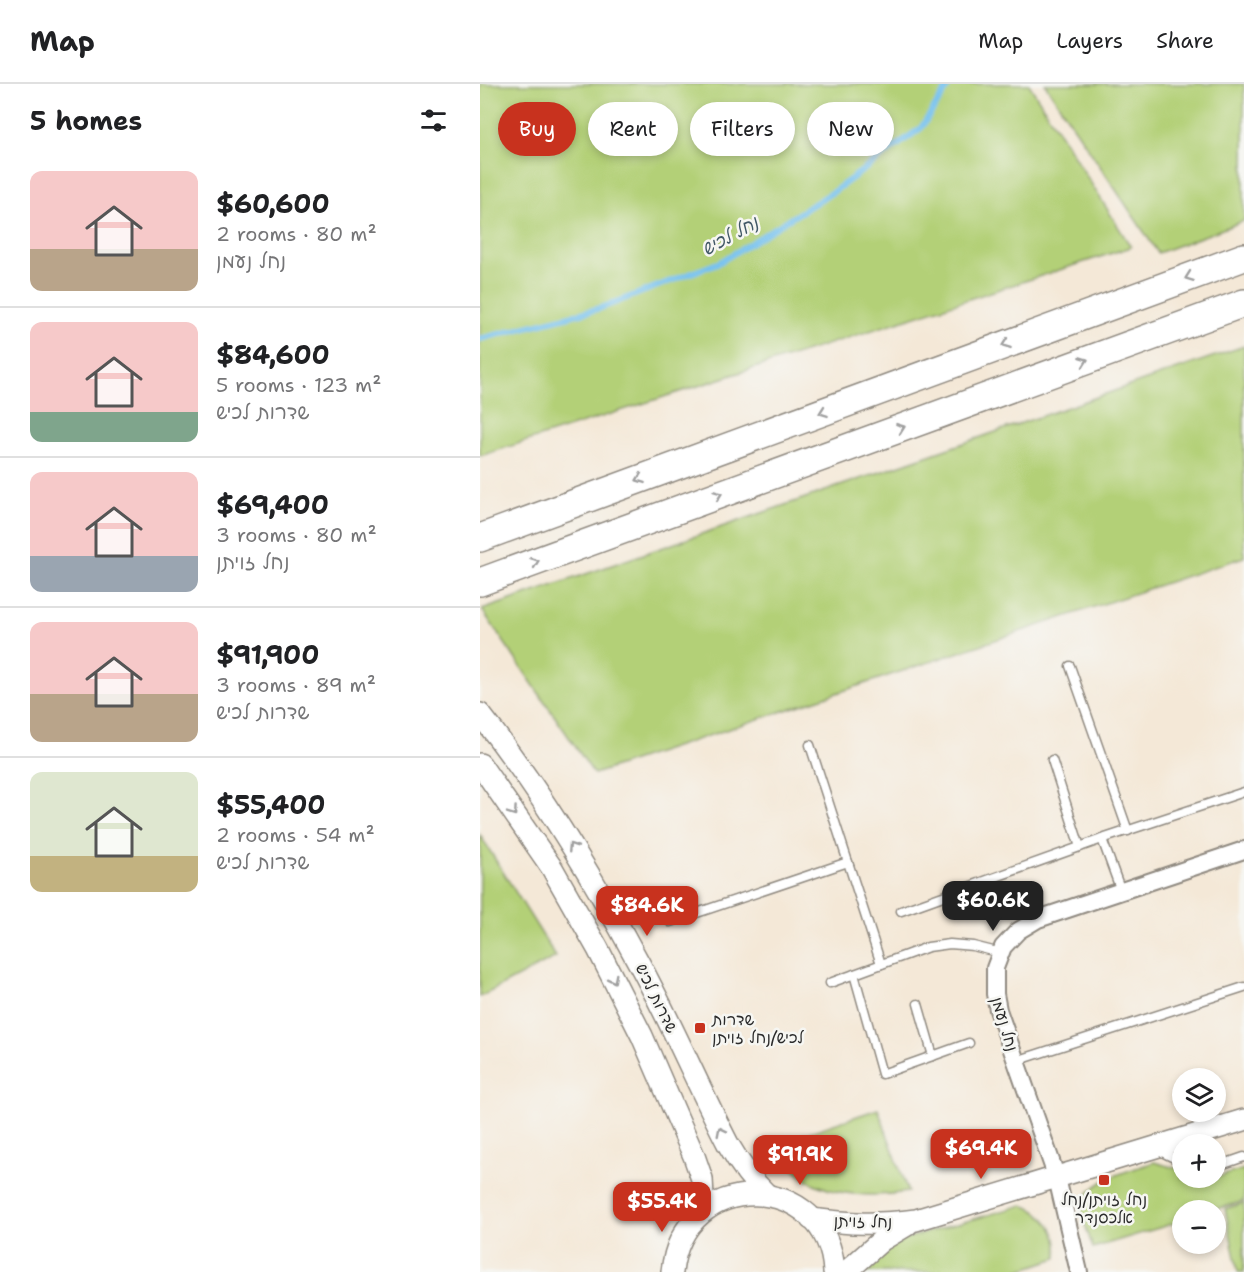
<!DOCTYPE html>
<html lang="en">
<head>
<meta charset="utf-8">
<style>
	:root { --surface:#fff; --page:#f2f2f2; --text:#202124; --muted:#757577; --line:#e0e0e0; --accent:#c8321e }
	body { margin:0; font-family:"Shantell Sans","Playpen Sans Hebrew",sans-serif; background:var(--page); color:var(--text); height:100vh; display:flex; flex-direction:column; font-size:22px; white-space:nowrap }
	* { box-sizing:border-box; margin:0 }
	p { font-size:20px; color:var(--muted) }
	.icon { flex:none; width:33px; height:33px; fill:none; stroke:currentColor; stroke-width:2; stroke-linecap:round; stroke-linejoin:round }
	.map { position:relative; flex:1; overflow:hidden }
	.side { display:flex; flex-direction:column; background:var(--surface); width:480px }
	.side>* { flex:none }
	.guide { position:absolute; left:18px; top:18px; width:570px; height:54px; display:flex; gap:12px }
	.fabs { position:absolute; left:692px; top:984px; display:grid; gap:12px }
	.fabs a { display:grid; place-items:center; width:54px; height:54px; border-radius:50%; background:var(--surface); box-shadow:0 3px 9px #0003; font-size:30px }
	.price { position:absolute; translate:-50% -51px; padding:0 14px; border-radius:12px; background:var(--accent); color:#fff; font-size:20px; line-height:39px; filter:drop-shadow(0 2px 3px #0008) }
	.price::after { content:''; position:absolute; left:50%; top:36px; width:18px; height:14px; margin-left:-9px; background:inherit; clip-path:polygon(0 0,100% 0,50% 100%) }
	.price.current { background:#222; color:#fff }
	ul { padding:0; list-style:none }
	li { display:flex; align-items:center; gap:18px; height:150px; padding:0 30px }
	li+li { border-top:2px solid var(--line) }
	li span { display:grid; place-items:center; flex:none; width:168px; height:120px; border-radius:12px; color:#555 }
	li>.icon { margin-inline-start:auto }
	span .icon { width:72px; height:72px; fill:#fffc; stroke-width:1 }
	li b { font-size:26px }
	h2 { display:flex; justify-content:space-between; align-items:center; height:72px; padding:0 30px; font-size:26px }
	.pill { padding:0 21px; border-radius:27px; background:var(--surface); box-shadow:0 3px 9px #0003; font-size:21px; line-height:54px }
	.pill.current { background:var(--accent); color:#fff }
	header { display:flex; align-items:center; gap:36px; box-sizing:border-box; height:84px; padding:0 30px; background:var(--surface); border-bottom:2px solid var(--line) }
	header strong { font-size:28px }
	nav { display:flex; gap:33px; margin-inline-start:auto; font-size:21px }
	main { display:flex; flex:1; min-height:0 }
	.map>svg:first-child { display:block }
</style>
</head>
<body>
<header>
<strong>Map</strong>
<nav><a>Map</a><a>Layers</a><a>Share</a></nav>
</header>
<main>
<section class="side">
<h2>5 homes<svg class="icon" aria-label="filters" viewBox="0 0 24 24"><path d="M4 7h16M4 17h16"/><circle cx="9" cy="7" r="2"/><circle cx="15" cy="17" r="2"/></svg></h2>
<ul>
<li><span style="background:linear-gradient(#f6c9c9 65%,#b9a48a 0)"><svg class="icon" aria-label="home" viewBox="0 0 24 24"><path d="M3 11l9-7 9 7M6 9v11h12V9"/></svg></span><div><b>$60,600</b><p>2 rooms · 80 m²</p><p>נחל נעמן</p></div></li>
<li><span style="background:linear-gradient(#f6c9c9 75%,#7fa58c 0)"><svg class="icon" aria-label="home" viewBox="0 0 24 24"><path d="M3 11l9-7 9 7M6 9v11h12V9"/></svg></span><div><b>$84,600</b><p>5 rooms · 123 m²</p><p>שדרות לכיש</p></div></li>
<li><span style="background:linear-gradient(#f6c9c9 70%,#9aa5b1 0)"><svg class="icon" aria-label="home" viewBox="0 0 24 24"><path d="M3 11l9-7 9 7M6 9v11h12V9"/></svg></span><div><b>$69,400</b><p>3 rooms · 80 m²</p><p>נחל זויתן</p></div></li>
<li><span style="background:linear-gradient(#f6c9c9 60%,#b9a48a 0)"><svg class="icon" aria-label="home" viewBox="0 0 24 24"><path d="M3 11l9-7 9 7M6 9v11h12V9"/></svg></span><div><b>$91,900</b><p>3 rooms · 89 m²</p><p>שדרות לכיש</p></div></li>
<li><span style="background:linear-gradient(#dfe7d0 70%,#c2b280 0)"><svg class="icon" aria-label="home" viewBox="0 0 24 24"><path d="M3 11l9-7 9 7M6 9v11h12V9"/></svg></span><div><b>$55,400</b><p>2 rooms · 54 m²</p><p>שדרות לכיש</p></div></li>
</ul>
</section>
<div class="map">
<svg width="764" height="1188" viewBox="0 0 764 1188">
	<rect width="100%" height="100%" fill="#f6f6f2"/>
	<filter id="ink" filterUnits="userSpaceOnUse"><feTurbulence type="fractalNoise" baseFrequency=".0167" numOctaves="2"/><feDisplacementMap in="SourceGraphic" scale="12" xChannelSelector="R" yChannelSelector="G"/><feConvolveMatrix kernelMatrix="1 2 1 2 8 2 1 2 1" color-interpolation-filters="sRGB"/></filter>
	<filter id="wash" filterUnits="userSpaceOnUse"><feTurbulence type="fractalNoise" baseFrequency=".008" numOctaves="4" result="noise"/><feDisplacementMap in="SourceGraphic" scale="24" xChannelSelector="R" yChannelSelector="G"/><feGaussianBlur stdDeviation="1.35" result="paint"/><feColorMatrix in="noise" values="0 0 0 0 0 0 0 0 0 0 0 0 0 0 0 0 0 1.4 0 .05"/><feComposite in="paint" operator="in"/></filter>
	<g filter="url(#wash)">
		<rect width="100%" height="100%" fill="#f4e8d7"/>
		<!-- green -->
		<g fill="#b3d077" stroke="#6f7e51" stroke-width="1.5">
			<polygon points="0,0 549,0 651,163 0,372"/>
			<polygon points="565,0 764,0 764,137 678,169"/>
			<polygon points="764,262 764,473 114,690 2,526"/>
			<polygon points="0,751 76,873 0,913"/>
			<path d="M398,1025l30,83c-30,5 -73,5 -101,-12 -14,-9 -26,-23 -38,-34z"/>
			<path d="M674,1078l28,8v8h33l29,-9v32l-30,9h-32v11l-89,27c-3,-9 -12,-31 -11,-40 3,-29 49,-37 72,-46z"/>
			<polygon points="764,1119 764,1188 758,1188 745,1125"/>
			<path d="M543,1121c24,9 37,27 34,53l-43,14h-155l18,-18 27,-15z"/>
		</g>
		<g fill="none" stroke-linecap="round" stroke-linejoin="round">
			<!-- stream -->
			<polyline stroke="#75c1ef" stroke-width="6" points="0,255 121,224 240,178 353,108 441,44 470,0"/>
		</g>
	</g>
	<g filter="url(#ink)">
		<g fill="none" stroke-linecap="round" stroke-linejoin="round">
			<!-- service casing -->
			<g stroke="#908a81" stroke-width="11">
				<g id="service">
					<polyline points="590,582 648,747"/>
					<polyline points="330,661 401,880"/>
					<polyline points="572,676 600,763"/>
					<polyline points="622,755 641,807"/>
					<polyline points="421,827 622,755 764,708"/>
					<polyline points="190,838 368,778"/>
					<polyline points="374,890 402,990 489,959"/>
					<polyline points="350,899 448,863 470,860 493,862 521,869"/>
					<polyline points="438,920 453,972"/>
					<polyline points="536,977 764,903"/>
					<polyline points="678,1066 702,1078"/>
					<polyline points="735,1083 764,1073"/>
				</g>
			</g>
			<!-- minor casing -->
			<g stroke="#908a81" stroke-width="20">
				<polyline id="minor" points="599,1188 577,1094 518,926 515,910 515,884 523,863 538,847 558,835 764,766"/>
			</g>
			<!-- tertiary casing -->
			<g stroke="#908a81" stroke-width="24">
				<g id="tertiary">
					<path d="M0,630c59,75 110,158 155,242 34,61 61,126 93,188 11,19 23,36 39,51"/>
					<polyline points="0,680 72,784 118,865 162,952 214,1072 222,1095 223,1113 219,1131"/>
					<path d="M331,1135c40,5 65,6 105,1l328,-100"/>
					<path d="M192,1188c11,-105 157,-101 162,0"/>
					<polyline points="366,1188 402,1156 427,1141"/>
				</g>
			</g>
			<!-- trunk casing -->
			<g stroke="#908a81" stroke-width="30">
				<g id="trunk">
					<polyline points="0,454 764,173"/>
					<polyline points="0,498 764,219"/>
				</g>
			</g>
			<!-- service -->
			<use href="#service" stroke="#fff" stroke-width="8"/>
			<!-- minor -->
			<use href="#minor" stroke="#fff" stroke-width="16"/>
			<!-- tertiary -->
			<use href="#tertiary" stroke="#fff" stroke-width="21"/>
			<!-- trunk -->
			<use href="#trunk" stroke="#fff" stroke-width="27"/>
		</g>
		<!-- one-way arrows -->
		<defs><path id="oneway-chevron" d="M-2-3.5L2.5 0L-2 3.5" fill="none" stroke-width="1.6" stroke-linecap="round" stroke-linejoin="round" transform="scale(1.5)"/></defs>
		<g stroke="#a0a0a0">
			<use href="#oneway-chevron" transform="translate(709 193) rotate(160)"/>
			<use href="#oneway-chevron" transform="translate(526 260) rotate(160)"/>
			<use href="#oneway-chevron" transform="translate(604 277) rotate(-20)"/>
			<use href="#oneway-chevron" transform="translate(343 328) rotate(160)"/>
			<use href="#oneway-chevron" transform="translate(421 344) rotate(-20)"/>
			<use href="#oneway-chevron" transform="translate(160 395) rotate(160)"/>
			<use href="#oneway-chevron" transform="translate(238 411) rotate(-20)"/>
			<use href="#oneway-chevron" transform="translate(55 478) rotate(-20)"/>
			<use href="#oneway-chevron" transform="translate(33 728) rotate(55)"/>
			<use href="#oneway-chevron" transform="translate(92 763) rotate(-123)"/>
			<use href="#oneway-chevron" transform="translate(133 895) rotate(63)"/>
			<use href="#oneway-chevron" transform="translate(241 1047) rotate(-117)"/>
		</g>
	</g>
	<!-- markers -->
	<g fill="#c8321e" stroke="#f6f6f2" stroke-width="2">
		<rect x="214" y="938" width="12" height="12" rx="3"/>
		<rect x="618" y="1090" width="12" height="12" rx="3"/>
	</g>
	<g text-anchor="middle" stroke-width="5" stroke-linejoin="round" paint-order="stroke">
		<!-- street labels -->
		<g font-size="16" fill="#2b2b2b" stroke="#f6f6f2">
			<text transform="translate(177 914) rotate(64)" y="6">שדרות לכיש</text>
			<text transform="translate(525 940) rotate(73)" y="6">נחל נעמן</text>
			<text transform="translate(383 1137) rotate(1)" y="6">נחל זויתן</text>
		</g>
		<!-- poi labels -->
		<g font-size="16" fill="#2b2b2b" stroke="#f6f6f2" text-anchor="start">
			<text x="232" y="941">שדרות<tspan x="232" dy="18">לכיש/נחל זויתן</tspan></text>
			<text x="624" y="1121" text-anchor="middle">נחל זויתן/נחל<tspan x="624" dy="18">אלכסנדר</tspan></text>
		</g>
		<!-- water labels -->
		<g font-size="18" font-style="italic" fill="#415866" stroke="#f6f6f2">
			<text transform="translate(250 152) rotate(-29)" y="6">נחל לכיש</text>
		</g>
	</g>
</svg>
<div class="fabs">
<a><svg class="icon" aria-label="layers" viewBox="0 0 24 24"><path d="M12 4l9 5-9 5-9-5zM3 14l9 5 9-5"/></svg></a>
<a>+</a>
<a>−</a>
</div>
<b class="price current" style="left:513px;top:848px">$60.6K</b>
<b class="price" style="left:167px;top:853px">$84.6K</b>
<b class="price" style="left:501px;top:1096px">$69.4K</b>
<b class="price" style="left:320px;top:1102px">$91.9K</b>
<b class="price" style="left:182px;top:1149px">$55.4K</b>
<div class="guide">
<a class="pill current">Buy</a>
<a class="pill">Rent</a>
<a class="pill">Filters</a>
<a class="pill">New</a>
</div>
</div>
</main>
</body>
</html>
